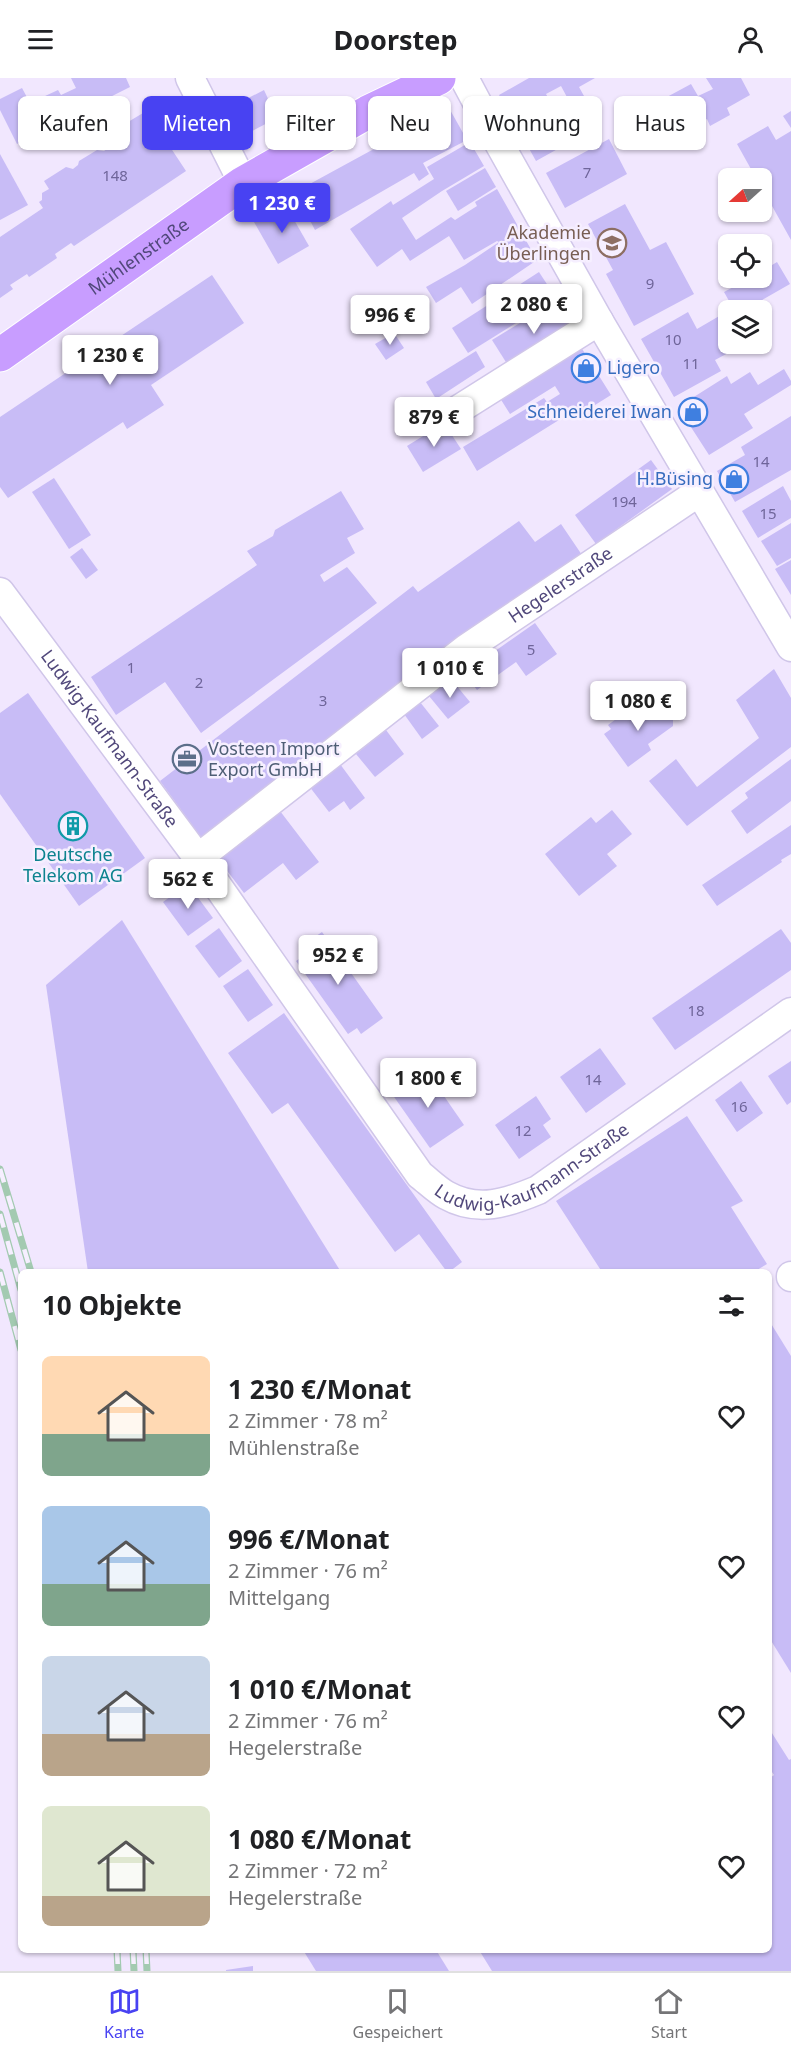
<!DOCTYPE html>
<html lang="de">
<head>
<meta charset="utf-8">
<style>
	:root { --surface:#fff; --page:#f6f6f6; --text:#202124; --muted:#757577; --line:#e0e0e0; --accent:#4842f2 }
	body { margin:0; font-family:"Noto Sans",sans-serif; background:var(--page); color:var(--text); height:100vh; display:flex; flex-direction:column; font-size:22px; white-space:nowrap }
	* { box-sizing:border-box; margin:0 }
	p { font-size:20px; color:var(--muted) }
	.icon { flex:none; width:33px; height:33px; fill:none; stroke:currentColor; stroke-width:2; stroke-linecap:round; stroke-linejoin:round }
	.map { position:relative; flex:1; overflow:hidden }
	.drawer { position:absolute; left:18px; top:1191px; width:754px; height:684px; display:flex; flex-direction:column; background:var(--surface); border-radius:9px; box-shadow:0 2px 4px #0004 }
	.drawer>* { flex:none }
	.banner { position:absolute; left:18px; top:18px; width:756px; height:54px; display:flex; gap:12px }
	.needle { width:39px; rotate:249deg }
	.tools { position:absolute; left:718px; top:90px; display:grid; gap:12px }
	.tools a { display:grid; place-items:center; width:54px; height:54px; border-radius:9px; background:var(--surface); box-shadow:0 2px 4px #0004; font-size:30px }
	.price { position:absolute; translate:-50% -51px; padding:0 14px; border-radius:6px; background:#fff; color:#222; font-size:20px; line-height:39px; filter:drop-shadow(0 2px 3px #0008) }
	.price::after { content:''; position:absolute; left:50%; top:36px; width:18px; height:14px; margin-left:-9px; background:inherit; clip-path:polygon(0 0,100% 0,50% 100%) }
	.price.current { background:var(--accent); color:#fff }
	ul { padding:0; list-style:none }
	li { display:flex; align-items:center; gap:18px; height:150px; padding:0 24px }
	li span { display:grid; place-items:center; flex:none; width:168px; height:120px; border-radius:9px; color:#555 }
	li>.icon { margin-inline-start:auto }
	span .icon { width:72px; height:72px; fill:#fffc; stroke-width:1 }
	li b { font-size:26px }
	h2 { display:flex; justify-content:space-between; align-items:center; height:72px; padding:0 24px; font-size:26px }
	.chip { padding:0 21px; border-radius:9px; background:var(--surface); box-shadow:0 2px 4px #0004; font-size:21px; line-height:54px }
	.chip.current { background:var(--accent); color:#fff }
	header { display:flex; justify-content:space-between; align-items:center; height:78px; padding:0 24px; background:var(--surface); font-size:27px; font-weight:700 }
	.menu { display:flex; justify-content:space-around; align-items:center; height:84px; border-top:2px solid var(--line); background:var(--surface); font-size:16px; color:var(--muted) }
	.menu a { display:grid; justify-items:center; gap:3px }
	.menu .current { color:var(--accent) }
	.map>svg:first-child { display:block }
</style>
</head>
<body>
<header><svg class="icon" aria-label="menu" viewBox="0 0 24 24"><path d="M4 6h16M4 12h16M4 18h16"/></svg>Doorstep<svg class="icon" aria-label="person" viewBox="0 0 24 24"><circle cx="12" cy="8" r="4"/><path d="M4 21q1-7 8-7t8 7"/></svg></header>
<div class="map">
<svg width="791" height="1893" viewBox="0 0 791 1893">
	<rect width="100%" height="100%" fill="#f1e7fe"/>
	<!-- building -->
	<g fill="#c8bcf6">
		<polygon points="71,0 126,0 130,9 17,66 0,32 0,21 22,10 30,25 58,12 61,17 76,10"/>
		<polygon points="529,0 595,0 579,9 589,27 575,34 561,8 546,16 572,63 536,83 499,17"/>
		<polygon points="706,0 741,0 750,17 727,30 730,37 710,48 707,41 660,67 641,33 691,6 698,18 713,11"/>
		<polygon points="264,12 277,40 239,60 225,32"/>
		<polygon points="449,30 467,62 423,85 429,96 419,103 414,95 315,152 295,114"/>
		<polygon points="791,33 791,50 783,38"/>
		<polygon points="143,35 149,37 186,93 74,168 71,165 55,176 57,180 29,199 27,196 10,207 13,211 0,220 0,159 43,130 39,124 42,122 42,115 49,111 44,103 66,89 73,91 78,87 79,83 97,72 104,73 118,64 120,54 127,49 128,44"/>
		<polygon points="768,48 776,62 791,53 791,162 762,110 762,100 756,100 737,66"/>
		<polygon points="609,61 627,96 565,130 546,95"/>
		<polygon points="470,64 484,88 442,113 402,140 416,162 451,139 455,142 477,128 475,124 497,111 537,182 472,226 461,209 436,225 426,209 465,187 499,164 497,163 464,182 449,158 410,183 402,171 377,189 350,151 391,123 393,127 434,101 427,89"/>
		<polygon points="0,76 28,127 0,142"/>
		<polygon points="485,90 496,109 458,133 446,113"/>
		<polygon points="285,126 309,168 278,186 254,144"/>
		<polygon points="625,126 650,172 666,164 694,216 634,248 606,196 613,192 588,146"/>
		<polygon points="777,184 790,206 757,225 761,232 729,232 729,266 745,266 715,282 721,293 674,319 641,261 688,234 697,251 733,230 724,214 750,200 762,200 762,193"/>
		<polygon points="539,194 556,220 468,275 452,250"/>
		<polygon points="212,197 244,245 151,307 164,327 127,351 123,344 8,420 0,409 0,339"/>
		<polygon points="558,222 576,253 511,292 492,262"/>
		<polygon points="394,255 404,270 386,282 375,266"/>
		<polygon points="579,266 611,317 579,337 575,332 477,393 463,369 544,320 547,324 560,316 555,308 510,336 498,317"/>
		<polygon points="476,273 485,289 436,321 426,304"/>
		<polygon points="784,291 791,303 791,307 744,336 753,350 709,377 678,329 727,298 731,306 750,294 758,307"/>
		<polygon points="791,338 791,392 735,424 717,393 745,377 741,369"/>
		<polygon points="444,345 461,371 423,394 407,368"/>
		<polygon points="651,382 672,411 596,466 575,437"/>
		<polygon points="54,400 91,457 69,471 32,414"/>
		<polygon points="783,408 791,423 791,440 758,460 742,433"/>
		<polygon points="341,413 364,451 347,460 355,475 320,497 324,504 347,489 377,525 201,655 165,604 116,637 91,599 257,487 247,473 273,458 275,452"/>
		<polygon points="519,443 535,464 561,446 582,477 203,762 160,703 413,508 418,514"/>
		<polygon points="791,445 791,480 777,488 761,463"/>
		<polygon points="82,470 98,492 86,501 70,479"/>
		<polygon points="791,482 791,517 775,491"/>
		<polygon points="535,545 557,576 526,598 516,584 477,612 464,595"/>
		<polygon points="774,591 791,620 791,669 687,748 649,703 676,681 697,709 759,660 736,622"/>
		<polygon points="451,601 470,624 448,641 429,618"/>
		<polygon points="28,615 145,780 79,828 0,716 0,635"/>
		<polygon points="654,621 664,634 673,637 673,648 648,666 651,672 628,689 604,656 611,651 608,647 623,636 627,641"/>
		<polygon points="420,624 439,648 422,661 404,636"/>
		<polygon points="386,652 404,676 375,699 356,676"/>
		<polygon points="791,681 791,723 747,756 731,733 748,720 745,715"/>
		<polygon points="340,686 365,720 350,732 344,723 329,734 309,708"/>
		<polygon points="612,732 632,756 607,776 617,788 579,818 545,776 591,739 596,745"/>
		<polygon points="280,733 319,784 296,802 283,785 244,815 218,781"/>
		<polygon points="791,747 791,776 781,782 782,784 717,828 702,807"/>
		<polygon points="188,806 213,840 188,858 163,824"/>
		<polygon points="122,842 341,1194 88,1194 46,907"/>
		<polygon points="219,850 242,883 219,900 195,868"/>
		<polygon points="781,851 791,865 791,892 675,972 652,940"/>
		<polygon points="322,854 383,940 361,956 357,950 348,956 296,883 306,876 300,869"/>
		<polygon points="248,891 273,927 248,944 223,908"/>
		<polygon points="284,935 462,1184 449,1194 447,1194 419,1156 395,1174 288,1025 272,1036 228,975"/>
		<polygon points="600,970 626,1006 586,1035 560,999"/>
		<polygon points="791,983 791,1024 787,1027 768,998"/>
		<polygon points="426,992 464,1047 430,1070 392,1016"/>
		<polygon points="741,1003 763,1035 737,1054 715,1022"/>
		<polygon points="536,1018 551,1041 543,1047 551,1059 519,1081 495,1047"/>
		<polygon points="687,1038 743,1123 731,1129 767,1186 754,1194 602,1194 556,1123"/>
		<polygon points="770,1244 791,1278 791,1595 770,1561"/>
		<polygon points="770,1652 789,1682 791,1681 791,1893 492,1893 479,1872 770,1872 770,1700 774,1697 770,1691"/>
		<polygon points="303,1872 436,1872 449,1893 316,1893"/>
		<polygon points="253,1888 253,1893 226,1893 226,1892"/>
	</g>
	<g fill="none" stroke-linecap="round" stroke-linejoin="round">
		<!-- minor casing -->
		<g stroke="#d0c6e9" stroke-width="31">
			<g id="minor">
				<polyline points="190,0 243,105"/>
				<polyline points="464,0 496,60 599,243 791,569"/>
				<polyline points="437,345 599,243"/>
				<path id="s1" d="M0,514l198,266 222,317c8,6 17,15 26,20 32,18 61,8 92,-5l253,-178"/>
				<path id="s2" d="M198,780l269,-210 232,-156"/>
				<polyline points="791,1198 791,1199"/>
			</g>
		</g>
		<!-- major casing -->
		<g stroke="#fff" stroke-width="35">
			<g id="major">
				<path id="s3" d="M0,277l243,-172 125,-71 71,-34"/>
			</g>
		</g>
		<!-- minor -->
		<use href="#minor" stroke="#fff" stroke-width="28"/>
		<!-- major -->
		<use href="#major" stroke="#c89dff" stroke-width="33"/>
		<!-- rail casing -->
		<g stroke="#a3cab1" stroke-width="7">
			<g id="rail">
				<polyline points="0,1091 31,1194"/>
				<polyline points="0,1136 21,1212"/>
				<polyline points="0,1194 21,1272"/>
				<polyline points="117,1872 118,1893"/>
				<polyline points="133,1872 134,1893"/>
				<polyline points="146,1872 147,1893"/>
			</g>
		</g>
		<!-- rail -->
		<use href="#rail" stroke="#f6efff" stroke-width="4.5" stroke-dasharray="14" stroke-linecap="butt"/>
	</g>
	<!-- icons -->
	<defs>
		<g id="school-ring" transform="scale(1.5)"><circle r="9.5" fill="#f6efff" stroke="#8d6e63" stroke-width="1.5"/><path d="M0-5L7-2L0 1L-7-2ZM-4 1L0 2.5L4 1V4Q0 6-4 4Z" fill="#8d6e63"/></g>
		<g id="shop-ring" transform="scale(1.5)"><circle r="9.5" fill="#f6efff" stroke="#3f7fe0" stroke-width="1.5"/><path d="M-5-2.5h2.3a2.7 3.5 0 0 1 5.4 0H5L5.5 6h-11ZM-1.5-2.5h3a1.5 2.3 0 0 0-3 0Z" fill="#3f7fe0"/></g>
		<g id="office-ring" transform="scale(1.5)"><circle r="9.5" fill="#f6efff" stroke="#5c6f8a" stroke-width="1.5"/><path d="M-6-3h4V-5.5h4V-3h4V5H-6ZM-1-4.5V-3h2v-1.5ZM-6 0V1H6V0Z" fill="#5c6f8a"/></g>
		<g id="building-ring" transform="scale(1.5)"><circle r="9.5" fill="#f6efff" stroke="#0f9aa8" stroke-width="1.5"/><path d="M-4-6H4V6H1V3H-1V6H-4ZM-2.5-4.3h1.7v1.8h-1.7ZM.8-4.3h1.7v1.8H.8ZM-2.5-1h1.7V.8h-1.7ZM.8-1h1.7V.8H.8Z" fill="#0f9aa8"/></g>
	</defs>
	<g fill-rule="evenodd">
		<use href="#school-ring" x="612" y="165"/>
		<use href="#shop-ring" x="586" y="290"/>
		<use href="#shop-ring" x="693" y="334"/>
		<use href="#shop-ring" x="734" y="401"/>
		<use href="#office-ring" x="187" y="681"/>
		<use href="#building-ring" x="73" y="748"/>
	</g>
	<g text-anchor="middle" stroke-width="5" stroke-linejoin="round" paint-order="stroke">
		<!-- number labels -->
		<g font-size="15" fill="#6f659a">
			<text x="587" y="100">7</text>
			<text x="115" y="103">148</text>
			<text x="650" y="211">9</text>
			<text x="673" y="267">10</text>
			<text x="691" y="291">11</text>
			<text x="761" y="389">14</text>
			<text x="624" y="429">194</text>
			<text x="768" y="441">15</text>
			<text x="531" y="577">5</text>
			<text x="131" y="595">1</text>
			<text x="199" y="610">2</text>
			<text x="323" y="628">3</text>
			<text x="696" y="938">18</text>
			<text x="593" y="1007">14</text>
			<text x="739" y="1034">16</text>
			<text x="523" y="1058">12</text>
		</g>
		<!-- education labels -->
		<g font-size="18" fill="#785e54" stroke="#f6efff" text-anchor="end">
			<text x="591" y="161">Akademie<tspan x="591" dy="21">Überlingen</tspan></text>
		</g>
		<!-- street labels -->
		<g font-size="18" fill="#51487b" stroke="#f6efff">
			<text dy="6" stroke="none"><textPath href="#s3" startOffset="170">Mühlenstraße</textPath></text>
			<text dy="6" stroke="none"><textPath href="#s2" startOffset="454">Hegelerstraße</textPath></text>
			<text dy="6" stroke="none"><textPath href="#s1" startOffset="183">Ludwig-Kaufmann-Straße</textPath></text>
			<text dy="6" stroke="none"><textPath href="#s1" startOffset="848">Ludwig-Kaufmann-Straße</textPath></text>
		</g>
		<!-- shop labels -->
		<g font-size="18" fill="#366cbe" stroke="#f6efff" text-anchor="end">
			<text x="607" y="296" text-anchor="start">Ligero</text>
			<text x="672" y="340">Schneiderei Iwan</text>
			<text x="713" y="407">H.Büsing</text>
		</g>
		<!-- service labels -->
		<g font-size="18" fill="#4e5e75" stroke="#f6efff" text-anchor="start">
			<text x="208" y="677">Vosteen Import<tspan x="208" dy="21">Export GmbH</tspan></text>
		</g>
		<!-- culture labels -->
		<g font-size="18" fill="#0d838f" stroke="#f6efff">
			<text x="73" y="783">Deutsche<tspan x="73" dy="21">Telekom AG</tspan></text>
		</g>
	</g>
</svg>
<div class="tools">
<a><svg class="needle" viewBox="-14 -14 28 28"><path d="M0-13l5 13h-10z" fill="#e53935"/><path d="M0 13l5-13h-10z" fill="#757577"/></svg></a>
<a><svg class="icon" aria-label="locate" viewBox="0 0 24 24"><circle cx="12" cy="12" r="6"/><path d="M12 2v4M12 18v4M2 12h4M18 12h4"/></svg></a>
<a><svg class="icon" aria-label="layers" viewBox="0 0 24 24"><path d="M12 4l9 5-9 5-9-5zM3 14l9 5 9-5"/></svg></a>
</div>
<b class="price current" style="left:282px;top:156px">1 230 €</b>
<b class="price" style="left:534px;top:257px">2 080 €</b>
<b class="price" style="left:390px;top:268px">996 €</b>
<b class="price" style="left:110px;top:308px">1 230 €</b>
<b class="price" style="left:434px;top:370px">879 €</b>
<b class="price" style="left:450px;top:621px">1 010 €</b>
<b class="price" style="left:638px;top:654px">1 080 €</b>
<b class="price" style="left:188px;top:832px">562 €</b>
<b class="price" style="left:338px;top:908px">952 €</b>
<b class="price" style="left:428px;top:1031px">1 800 €</b>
<div class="banner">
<a class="chip">Kaufen</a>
<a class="chip current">Mieten</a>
<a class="chip">Filter</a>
<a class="chip">Neu</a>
<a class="chip">Wohnung</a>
<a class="chip">Haus</a>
</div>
<section class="drawer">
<h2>10 Objekte<svg class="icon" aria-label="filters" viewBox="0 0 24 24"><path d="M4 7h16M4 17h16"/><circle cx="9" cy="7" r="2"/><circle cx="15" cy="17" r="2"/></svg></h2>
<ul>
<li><span style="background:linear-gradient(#ffd9b3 65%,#7fa58c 0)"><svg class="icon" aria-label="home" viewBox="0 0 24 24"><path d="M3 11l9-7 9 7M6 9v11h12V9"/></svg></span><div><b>1 230 €/Monat</b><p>2 Zimmer · 78 m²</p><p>Mühlenstraße</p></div><svg class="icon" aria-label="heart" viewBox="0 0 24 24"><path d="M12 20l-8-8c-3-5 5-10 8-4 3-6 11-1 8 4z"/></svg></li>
<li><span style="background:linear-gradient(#a9c7e8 65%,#7fa58c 0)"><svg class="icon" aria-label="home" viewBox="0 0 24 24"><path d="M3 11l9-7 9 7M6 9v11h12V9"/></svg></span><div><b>996 €/Monat</b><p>2 Zimmer · 76 m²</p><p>Mittelgang</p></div><svg class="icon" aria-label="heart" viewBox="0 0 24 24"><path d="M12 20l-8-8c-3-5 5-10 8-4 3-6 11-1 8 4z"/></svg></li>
<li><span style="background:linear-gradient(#c9d6e8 65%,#b9a48a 0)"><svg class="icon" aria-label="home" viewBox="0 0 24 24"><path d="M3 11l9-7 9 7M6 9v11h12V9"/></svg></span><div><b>1 010 €/Monat</b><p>2 Zimmer · 76 m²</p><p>Hegelerstraße</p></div><svg class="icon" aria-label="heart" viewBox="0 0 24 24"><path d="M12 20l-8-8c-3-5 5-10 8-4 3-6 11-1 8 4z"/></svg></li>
<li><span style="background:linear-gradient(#dfe7d0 75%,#b9a48a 0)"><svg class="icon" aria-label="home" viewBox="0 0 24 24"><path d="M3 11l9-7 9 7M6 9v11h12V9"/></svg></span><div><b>1 080 €/Monat</b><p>2 Zimmer · 72 m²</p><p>Hegelerstraße</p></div><svg class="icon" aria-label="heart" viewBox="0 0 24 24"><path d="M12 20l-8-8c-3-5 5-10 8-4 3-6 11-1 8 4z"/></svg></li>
</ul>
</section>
</div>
<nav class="menu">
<a class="current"><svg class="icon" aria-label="map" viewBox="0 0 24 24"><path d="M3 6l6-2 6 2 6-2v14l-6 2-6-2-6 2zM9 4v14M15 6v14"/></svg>Karte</a>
<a><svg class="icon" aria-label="saved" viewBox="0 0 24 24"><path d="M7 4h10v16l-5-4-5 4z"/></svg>Gespeichert</a>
<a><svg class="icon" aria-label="home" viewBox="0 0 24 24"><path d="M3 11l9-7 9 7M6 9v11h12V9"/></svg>Start</a>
</nav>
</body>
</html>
